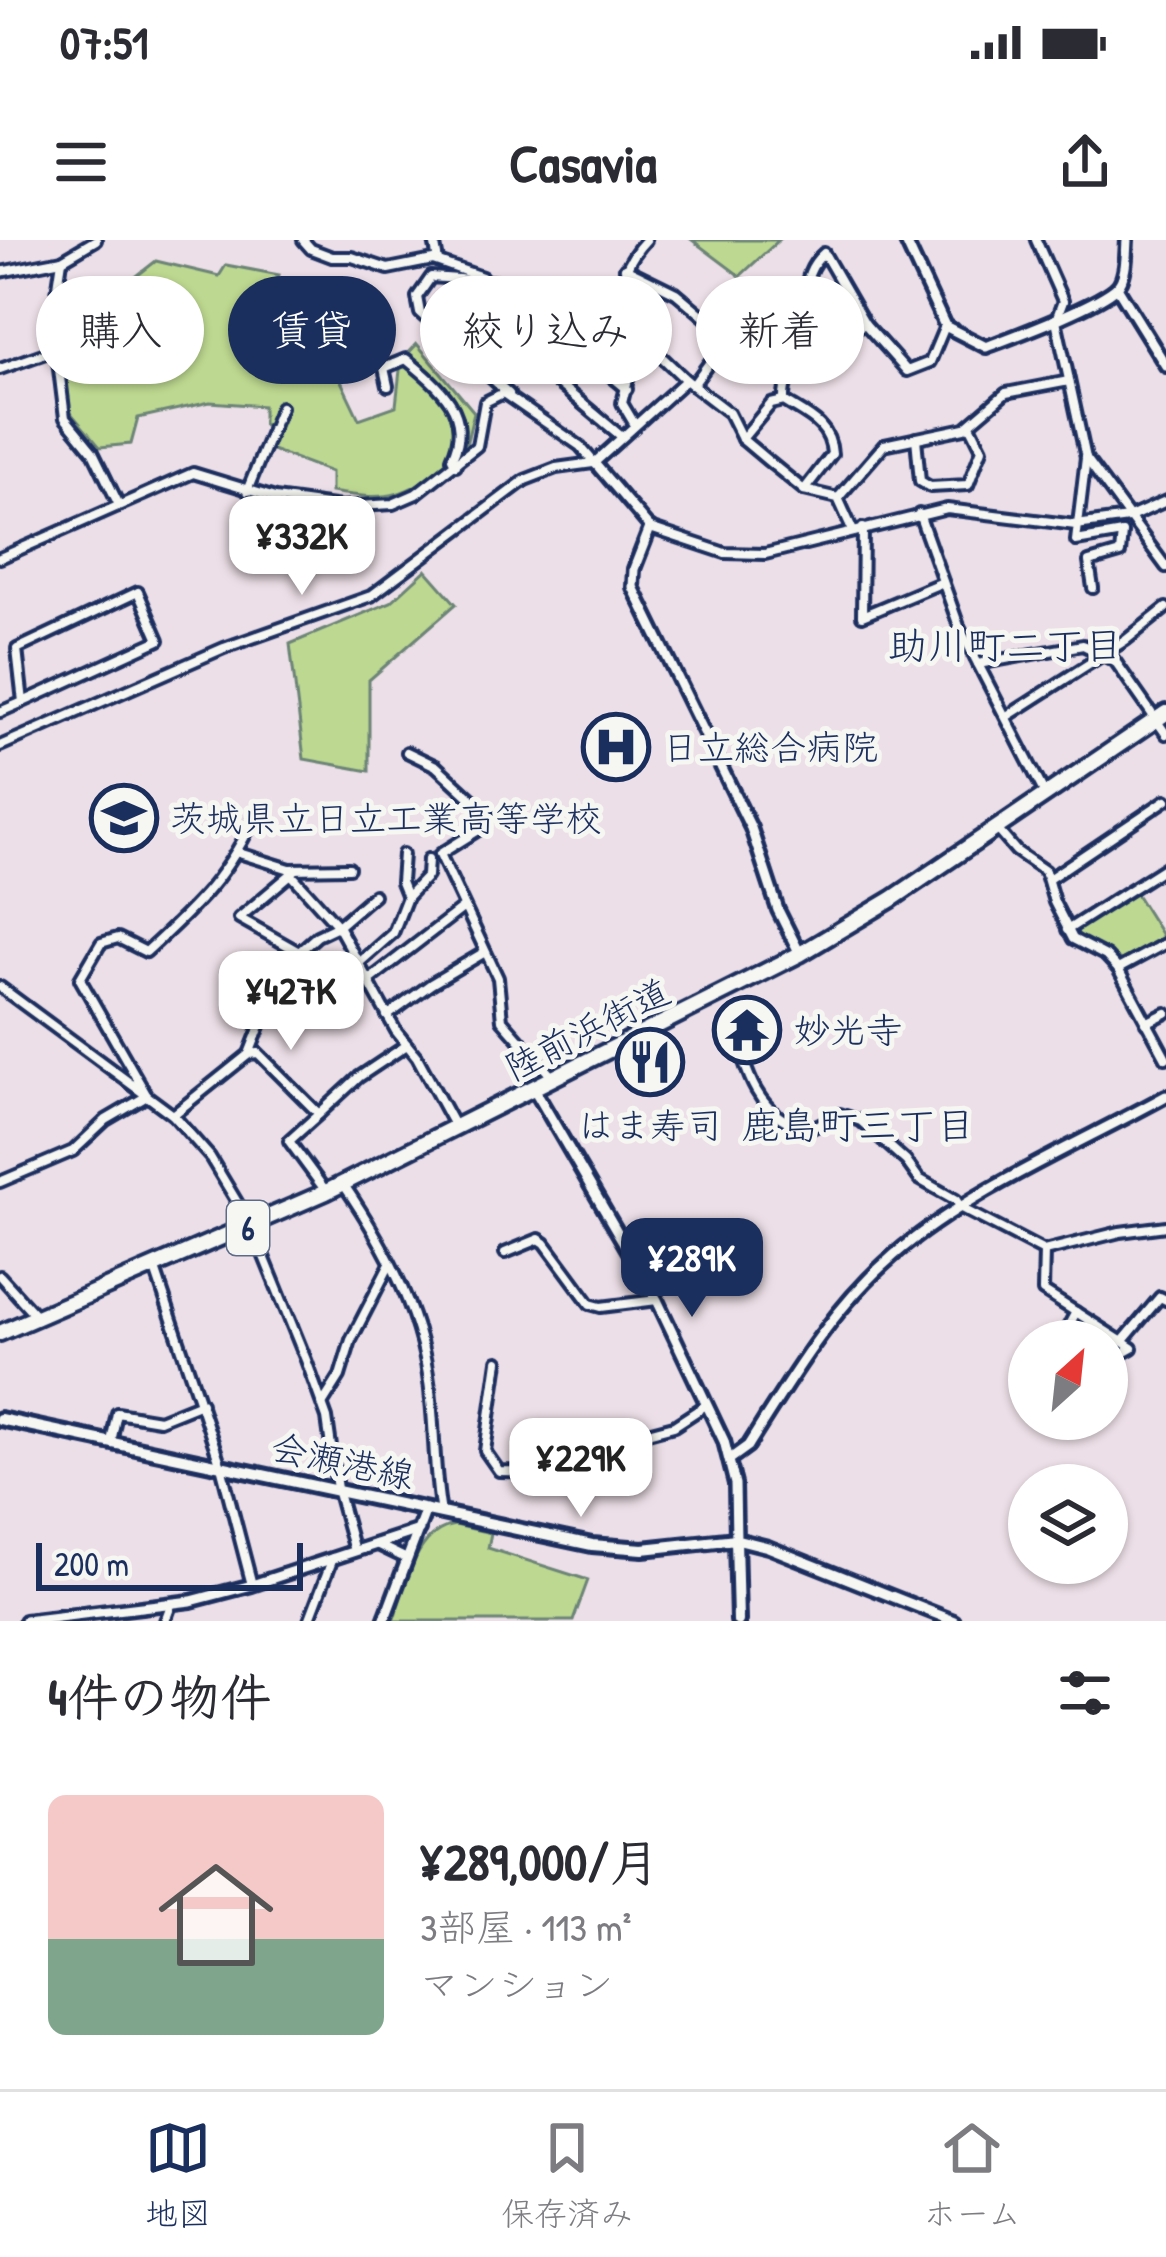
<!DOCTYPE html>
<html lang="ja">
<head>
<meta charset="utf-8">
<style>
	:root { --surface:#fff; --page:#f2f2f3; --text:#2b2b33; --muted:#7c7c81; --line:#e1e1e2; --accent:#1b2f5e }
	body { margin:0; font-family:"Patrick Hand","Klee One",sans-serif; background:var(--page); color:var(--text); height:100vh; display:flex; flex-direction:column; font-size:45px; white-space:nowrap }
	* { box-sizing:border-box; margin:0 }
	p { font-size:39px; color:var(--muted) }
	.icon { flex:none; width:66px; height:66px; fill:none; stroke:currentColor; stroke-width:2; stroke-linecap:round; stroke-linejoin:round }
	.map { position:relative; height:1381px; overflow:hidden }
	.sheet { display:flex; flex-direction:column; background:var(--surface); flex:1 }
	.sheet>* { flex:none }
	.guide { position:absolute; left:36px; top:36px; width:1095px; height:108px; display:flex; gap:24px }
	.needle { width:78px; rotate:27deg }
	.fabs { position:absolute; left:1008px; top:1080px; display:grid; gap:24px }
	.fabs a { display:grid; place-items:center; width:120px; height:120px; border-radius:50%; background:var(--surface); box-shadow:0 3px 9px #0004; font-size:60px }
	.scale { position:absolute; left:36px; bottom:30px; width:267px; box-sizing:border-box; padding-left:12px; border:6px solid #1b2f5e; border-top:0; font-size:33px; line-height:42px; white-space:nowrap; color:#1b2f5e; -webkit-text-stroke:9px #f6f6f2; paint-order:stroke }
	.price { position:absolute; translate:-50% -102px; padding:0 27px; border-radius:24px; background:#fff; color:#222; font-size:39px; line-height:78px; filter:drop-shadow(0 3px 6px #0008) }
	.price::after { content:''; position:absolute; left:50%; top:72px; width:36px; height:27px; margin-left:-18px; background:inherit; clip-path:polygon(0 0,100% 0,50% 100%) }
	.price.current { background:var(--accent); color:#fff }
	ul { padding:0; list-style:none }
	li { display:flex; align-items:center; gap:36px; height:300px; padding:0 48px }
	li span { display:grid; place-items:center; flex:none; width:336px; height:240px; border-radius:18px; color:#555 }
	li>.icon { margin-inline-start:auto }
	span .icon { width:144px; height:144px; fill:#fffc; stroke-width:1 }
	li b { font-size:51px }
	h2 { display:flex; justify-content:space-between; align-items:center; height:144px; padding:0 48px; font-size:51px }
	.tag { padding:0 42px; border-radius:54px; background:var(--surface); box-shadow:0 3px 9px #0004; font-size:42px; line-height:108px }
	.tag.current { background:var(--accent); color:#fff }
	.status { display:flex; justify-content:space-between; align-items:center; height:84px; padding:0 60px; background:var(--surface); direction:ltr }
	.status svg { height:33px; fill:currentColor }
	header { display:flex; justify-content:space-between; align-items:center; height:156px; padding:0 48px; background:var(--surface); font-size:54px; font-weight:800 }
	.tab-bar { display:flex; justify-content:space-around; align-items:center; height:168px; border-top:3px solid var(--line); background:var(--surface); font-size:33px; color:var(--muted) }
	.tab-bar a { display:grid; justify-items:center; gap:6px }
	.tab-bar .current { color:var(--accent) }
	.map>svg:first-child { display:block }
</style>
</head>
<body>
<div class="status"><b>07:51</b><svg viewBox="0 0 49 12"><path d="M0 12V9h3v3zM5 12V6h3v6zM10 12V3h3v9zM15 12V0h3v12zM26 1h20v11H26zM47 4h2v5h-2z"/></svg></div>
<header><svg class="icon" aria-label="menu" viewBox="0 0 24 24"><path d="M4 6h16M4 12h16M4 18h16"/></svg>Casavia<svg class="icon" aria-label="share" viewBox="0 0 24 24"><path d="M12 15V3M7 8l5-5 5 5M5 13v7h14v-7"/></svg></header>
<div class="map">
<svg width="1166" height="1381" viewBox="0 0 1166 1381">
	<rect width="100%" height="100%" fill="#eddfe7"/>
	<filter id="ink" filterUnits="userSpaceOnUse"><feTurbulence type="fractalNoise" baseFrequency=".00833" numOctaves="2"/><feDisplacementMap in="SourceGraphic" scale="24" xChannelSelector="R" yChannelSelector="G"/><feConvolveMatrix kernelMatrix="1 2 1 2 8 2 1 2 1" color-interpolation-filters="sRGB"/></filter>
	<g filter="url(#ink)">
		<!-- green -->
		<g fill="#bdd890" stroke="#6c8477" stroke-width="3">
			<polygon points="692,0 779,0 740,36"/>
			<path d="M156,21l63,15 7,-11 53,10 -13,49 22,4 25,36 27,15 19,40 37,-13 5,-45 16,-17 57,68 -10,41c-57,39 -61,51 -133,39v-20l-70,-26 8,-19 -6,-3v-18l-53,-4 -72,16 -7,26 -31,3 -30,-35 -7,-54 48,-62z"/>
			<polygon points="426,330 456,364 369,440 369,531 304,519 290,404 391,362"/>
			<polygon points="1136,654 1163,697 1121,720 1080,697 1075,689"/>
			<path d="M455,1285l36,8 -3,15 100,32 -15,41h-180c13,-34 21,-90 62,-96z"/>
		</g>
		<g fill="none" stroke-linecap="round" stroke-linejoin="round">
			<!-- minor casing -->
			<g stroke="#1b2f5e" stroke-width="16">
				<g id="minor">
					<polyline points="303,0 311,9 332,17 352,17 388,29 433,20 482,37"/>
					<polyline points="434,0 438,21"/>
					<polyline points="1036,0 1063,61 1056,80 1086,218 1166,327"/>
					<polyline points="62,20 53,80 65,178 93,212 119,265"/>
					<polyline points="625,28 676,53 733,101 712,119 693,145"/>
					<polyline points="0,32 62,20 96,0"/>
					<path d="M621,78c-5,-31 4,-56 25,-78"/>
					<polyline points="547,83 627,149"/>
					<polyline points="522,113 622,197"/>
					<path d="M753,124c13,-11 36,-26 43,-40 13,-26 4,-50 28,-71l41,71"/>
					<polyline points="0,129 57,109"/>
					<polyline points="498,142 547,83 557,50"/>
					<path d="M388,146l-4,-18 22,-9c33,27 68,55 46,99l4,7"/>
					<polyline points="509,154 420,73 417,57 431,37 525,44 592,61 621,78 686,140 729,173 742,199 767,220 804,250 838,258 853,291"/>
					<path d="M784,161c-2,-45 46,-61 81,-77l42,47 23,-9 15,-36"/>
					<polyline points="635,185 622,163 639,95"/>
					<polyline points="916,198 920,241 930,247 968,245 982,209 970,185"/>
					<path d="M742,199l29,-35 13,-3c24,15 46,23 48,53l-28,36"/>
					<polyline points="1086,218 1076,301 1122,293 1120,313 1089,322 1093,348"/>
					<polyline points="594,223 686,140"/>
					<polyline points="247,251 281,167"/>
					<polyline points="838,258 884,205 965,188 1006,153 1069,141"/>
					<polyline points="919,274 960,389 978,424 1083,405 1115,421 1166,494"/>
					<polyline points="863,288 862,376 943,342"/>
					<polyline points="0,318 193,233 275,258 341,267 393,264 416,254 477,206 485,162 503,153 580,206 650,288 725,313 765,314 947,269 1076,285 1128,278 1166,261"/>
					<polyline points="978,424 1046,556"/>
					<polyline points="0,472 23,462 159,400 138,352 17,409 23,462"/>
					<polyline points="1006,477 1126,400 1166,368"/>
					<polyline points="0,506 224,408 371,356 525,240 556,228 593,223"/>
					<polyline points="407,512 436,526 487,573 480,589 440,614 498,738 502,780 554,839"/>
					<polyline points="997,589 1016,611 1045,631 1054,662 1073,699 1106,716 1118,729 1166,818"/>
					<polyline points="239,613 290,629 349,628"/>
					<polyline points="403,614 401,642 407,657"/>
					<polyline points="291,634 338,686 317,696 299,712 239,678 291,634 296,629"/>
					<polyline points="1050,638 1166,560"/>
					<polyline points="374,655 338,686 396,791 417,817 455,887"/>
					<polyline points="1067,690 1166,627"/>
					<polyline points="359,723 393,693 407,657 427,636 428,619"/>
					<polyline points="1118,729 1166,703"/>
					<polyline points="368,741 464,667"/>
					<polyline points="0,747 173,875 210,917 252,987 306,1120 327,1178 337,1249 354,1311"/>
					<polyline points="387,776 431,744 485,712"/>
					<path d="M734,782c9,45 24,102 78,106l28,-14 21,7 45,40 13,18 37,21 5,8 83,43 76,-19 46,-6"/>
					<polyline points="1146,783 1166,773"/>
					<polyline points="249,814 262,781 278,764 299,712"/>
					<polyline points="319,874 359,837 407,805"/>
					<polyline points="173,875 249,814 258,813 319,874 289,901 325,950"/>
					<path d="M0,942l73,-31 33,-31 41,-24 -67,-117 21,-36 17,-5 28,14c53,-48 83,-78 113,-144"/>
					<path d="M344,945c44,65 81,135 87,215 4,38 3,74 10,113"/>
					<polyline points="1044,1011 1043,1051 1132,1108 1123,1113 1107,1113"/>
					<polyline points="505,1013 539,999 545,1003 590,1064 601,1067 657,1060"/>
					<polyline points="155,1029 221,1226 252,1345"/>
					<polyline points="0,1036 38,1078"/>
					<polyline points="1073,1101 1063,1096 1076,1072"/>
					<polyline points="1122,1102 1160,1057 1166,1060"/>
					<polyline points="498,1121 485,1211 499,1231 562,1232 621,1200 674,1186 706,1165"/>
					<polyline points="323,1163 340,1136 351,1100 389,1026"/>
					<polyline points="111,1202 117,1173 159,1180 201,1163"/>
					<polyline points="376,1304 407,1319"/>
					<polyline points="165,1381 171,1365"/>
					<polyline points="309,1381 333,1318"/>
				</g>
			</g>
			<!-- tertiary casing -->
			<g stroke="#1b2f5e" stroke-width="18">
				<g id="tertiary">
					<path d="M905,0l40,86 41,21c29,-11 111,-41 131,-60 10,-10 9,-34 10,-47"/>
					<polyline points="1117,47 1166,126"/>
					<polyline points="650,288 634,329 633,347 751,588 778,670 800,714"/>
					<polyline points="534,849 657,1060 724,1201 735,1244 736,1299 768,1307 954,1381"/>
					<path d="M730,1219l18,-13c43,-68 84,-138 146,-191 74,-64 185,-111 272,-159"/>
					<polyline points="25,1381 191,1361 252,1345 419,1290"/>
					<polyline points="384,1381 426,1269"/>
				</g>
			</g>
			<!-- secondary casing -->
			<g stroke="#1b2f5e" stroke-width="20">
				<polyline id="secondary" points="0,1179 592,1305 643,1309 736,1299 738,1381"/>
			</g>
			<!-- trunk casing -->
			<g stroke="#1b2f5e" stroke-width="22">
				<polyline id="trunk" points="0,1093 326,952 800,714 892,659 1166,473"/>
			</g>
			<!-- minor -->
			<use href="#minor" stroke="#f6f6f2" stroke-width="8"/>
			<!-- tertiary -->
			<use href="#tertiary" stroke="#f6f6f2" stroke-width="9"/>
			<!-- secondary -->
			<use href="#secondary" stroke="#f6f6f2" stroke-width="10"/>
			<!-- trunk -->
			<use href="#trunk" stroke="#f6f6f2" stroke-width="14"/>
		</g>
	</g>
	<!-- icons -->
	<defs>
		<g id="hospital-ring" transform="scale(3.45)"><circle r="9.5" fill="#f6f6f2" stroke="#1b2f5e" stroke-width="1.5"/><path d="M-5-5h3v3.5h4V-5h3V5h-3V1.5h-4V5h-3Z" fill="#1b2f5e"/></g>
		<g id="school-ring" transform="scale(3.45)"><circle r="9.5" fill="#f6f6f2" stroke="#1b2f5e" stroke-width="1.5"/><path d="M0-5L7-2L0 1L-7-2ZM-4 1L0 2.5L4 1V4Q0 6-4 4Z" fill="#1b2f5e"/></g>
		<g id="temple-ring" transform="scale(3.45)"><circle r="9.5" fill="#f6f6f2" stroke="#1b2f5e" stroke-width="1.5"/><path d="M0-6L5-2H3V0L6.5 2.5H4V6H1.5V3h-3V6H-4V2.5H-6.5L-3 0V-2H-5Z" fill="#1b2f5e"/></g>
		<g id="restaurant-ring" transform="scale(3.45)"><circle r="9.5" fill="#f6f6f2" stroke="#1b2f5e" stroke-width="1.5"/><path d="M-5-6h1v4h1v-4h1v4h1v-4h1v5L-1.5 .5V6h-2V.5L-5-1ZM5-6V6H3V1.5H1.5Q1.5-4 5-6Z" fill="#1b2f5e"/></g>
	</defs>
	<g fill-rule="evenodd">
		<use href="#hospital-ring" x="616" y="507"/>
		<use href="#school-ring" x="124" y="578"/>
		<use href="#temple-ring" x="747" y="790"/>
		<use href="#restaurant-ring" x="650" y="822"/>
	</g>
	<g text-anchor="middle" stroke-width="10" stroke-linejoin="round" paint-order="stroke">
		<!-- shield labels -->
		<rect fill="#f6f6f2" stroke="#5d6b8a" stroke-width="3" x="227" y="961" width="42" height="54" rx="9"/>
		<g font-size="33" font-weight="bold" fill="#1b2f5e">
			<text x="248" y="1000">6</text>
		</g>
		<!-- poi labels -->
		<g font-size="36" fill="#1b2f5e" stroke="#f6f6f2" text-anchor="start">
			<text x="662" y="520">日立総合病院</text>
			<text x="170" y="591">茨城県立日立工業高等学校</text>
			<text x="794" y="803">妙光寺</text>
			<text x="650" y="898" text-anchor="middle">はま寿司</text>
		</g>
		<!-- street labels -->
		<g font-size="36" fill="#1b2f5e" stroke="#f6f6f2">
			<text transform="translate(587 789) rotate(-27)" y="13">陸前浜街道</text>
			<text transform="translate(343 1221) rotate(12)" y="13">会瀬港線</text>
		</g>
		<!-- neighbourhood labels -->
		<g font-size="39" fill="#1b2f5e" stroke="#f6f6f2">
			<text x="1006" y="419">助川町二丁目</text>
			<text x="858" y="899">鹿島町三丁目</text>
		</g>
	</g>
</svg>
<div class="fabs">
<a><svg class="needle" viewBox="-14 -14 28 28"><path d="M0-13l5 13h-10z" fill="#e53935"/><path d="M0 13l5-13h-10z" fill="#7c7c81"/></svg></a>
<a><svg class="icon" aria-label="layers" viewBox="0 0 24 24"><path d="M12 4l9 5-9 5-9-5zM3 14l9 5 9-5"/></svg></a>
</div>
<div class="scale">200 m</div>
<b class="price" style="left:302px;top:358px">¥332K</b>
<b class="price" style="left:291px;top:813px">¥427K</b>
<b class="price current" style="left:692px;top:1080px">¥289K</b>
<b class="price" style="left:581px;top:1280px">¥229K</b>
<div class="guide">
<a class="tag">購入</a>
<a class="tag current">賃貸</a>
<a class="tag">絞り込み</a>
<a class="tag">新着</a>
</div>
</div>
<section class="sheet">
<h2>4件の物件<svg class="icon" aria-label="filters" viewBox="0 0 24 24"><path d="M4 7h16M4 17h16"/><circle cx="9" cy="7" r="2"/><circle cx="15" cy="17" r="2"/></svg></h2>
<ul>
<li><span style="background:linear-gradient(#f6c9c9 60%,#7fa58c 0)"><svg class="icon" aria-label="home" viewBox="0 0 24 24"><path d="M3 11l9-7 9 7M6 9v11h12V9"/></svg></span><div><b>¥289,000/月</b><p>3部屋 · 113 m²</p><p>マンション</p></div></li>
</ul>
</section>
<nav class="tab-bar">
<a class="current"><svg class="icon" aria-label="map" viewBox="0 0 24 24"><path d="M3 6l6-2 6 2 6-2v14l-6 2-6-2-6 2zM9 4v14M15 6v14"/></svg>地図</a>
<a><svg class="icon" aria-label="saved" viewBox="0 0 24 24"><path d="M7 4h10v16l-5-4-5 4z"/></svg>保存済み</a>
<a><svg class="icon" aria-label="home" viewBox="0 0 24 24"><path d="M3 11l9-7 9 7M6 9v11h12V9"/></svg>ホーム</a>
</nav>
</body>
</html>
